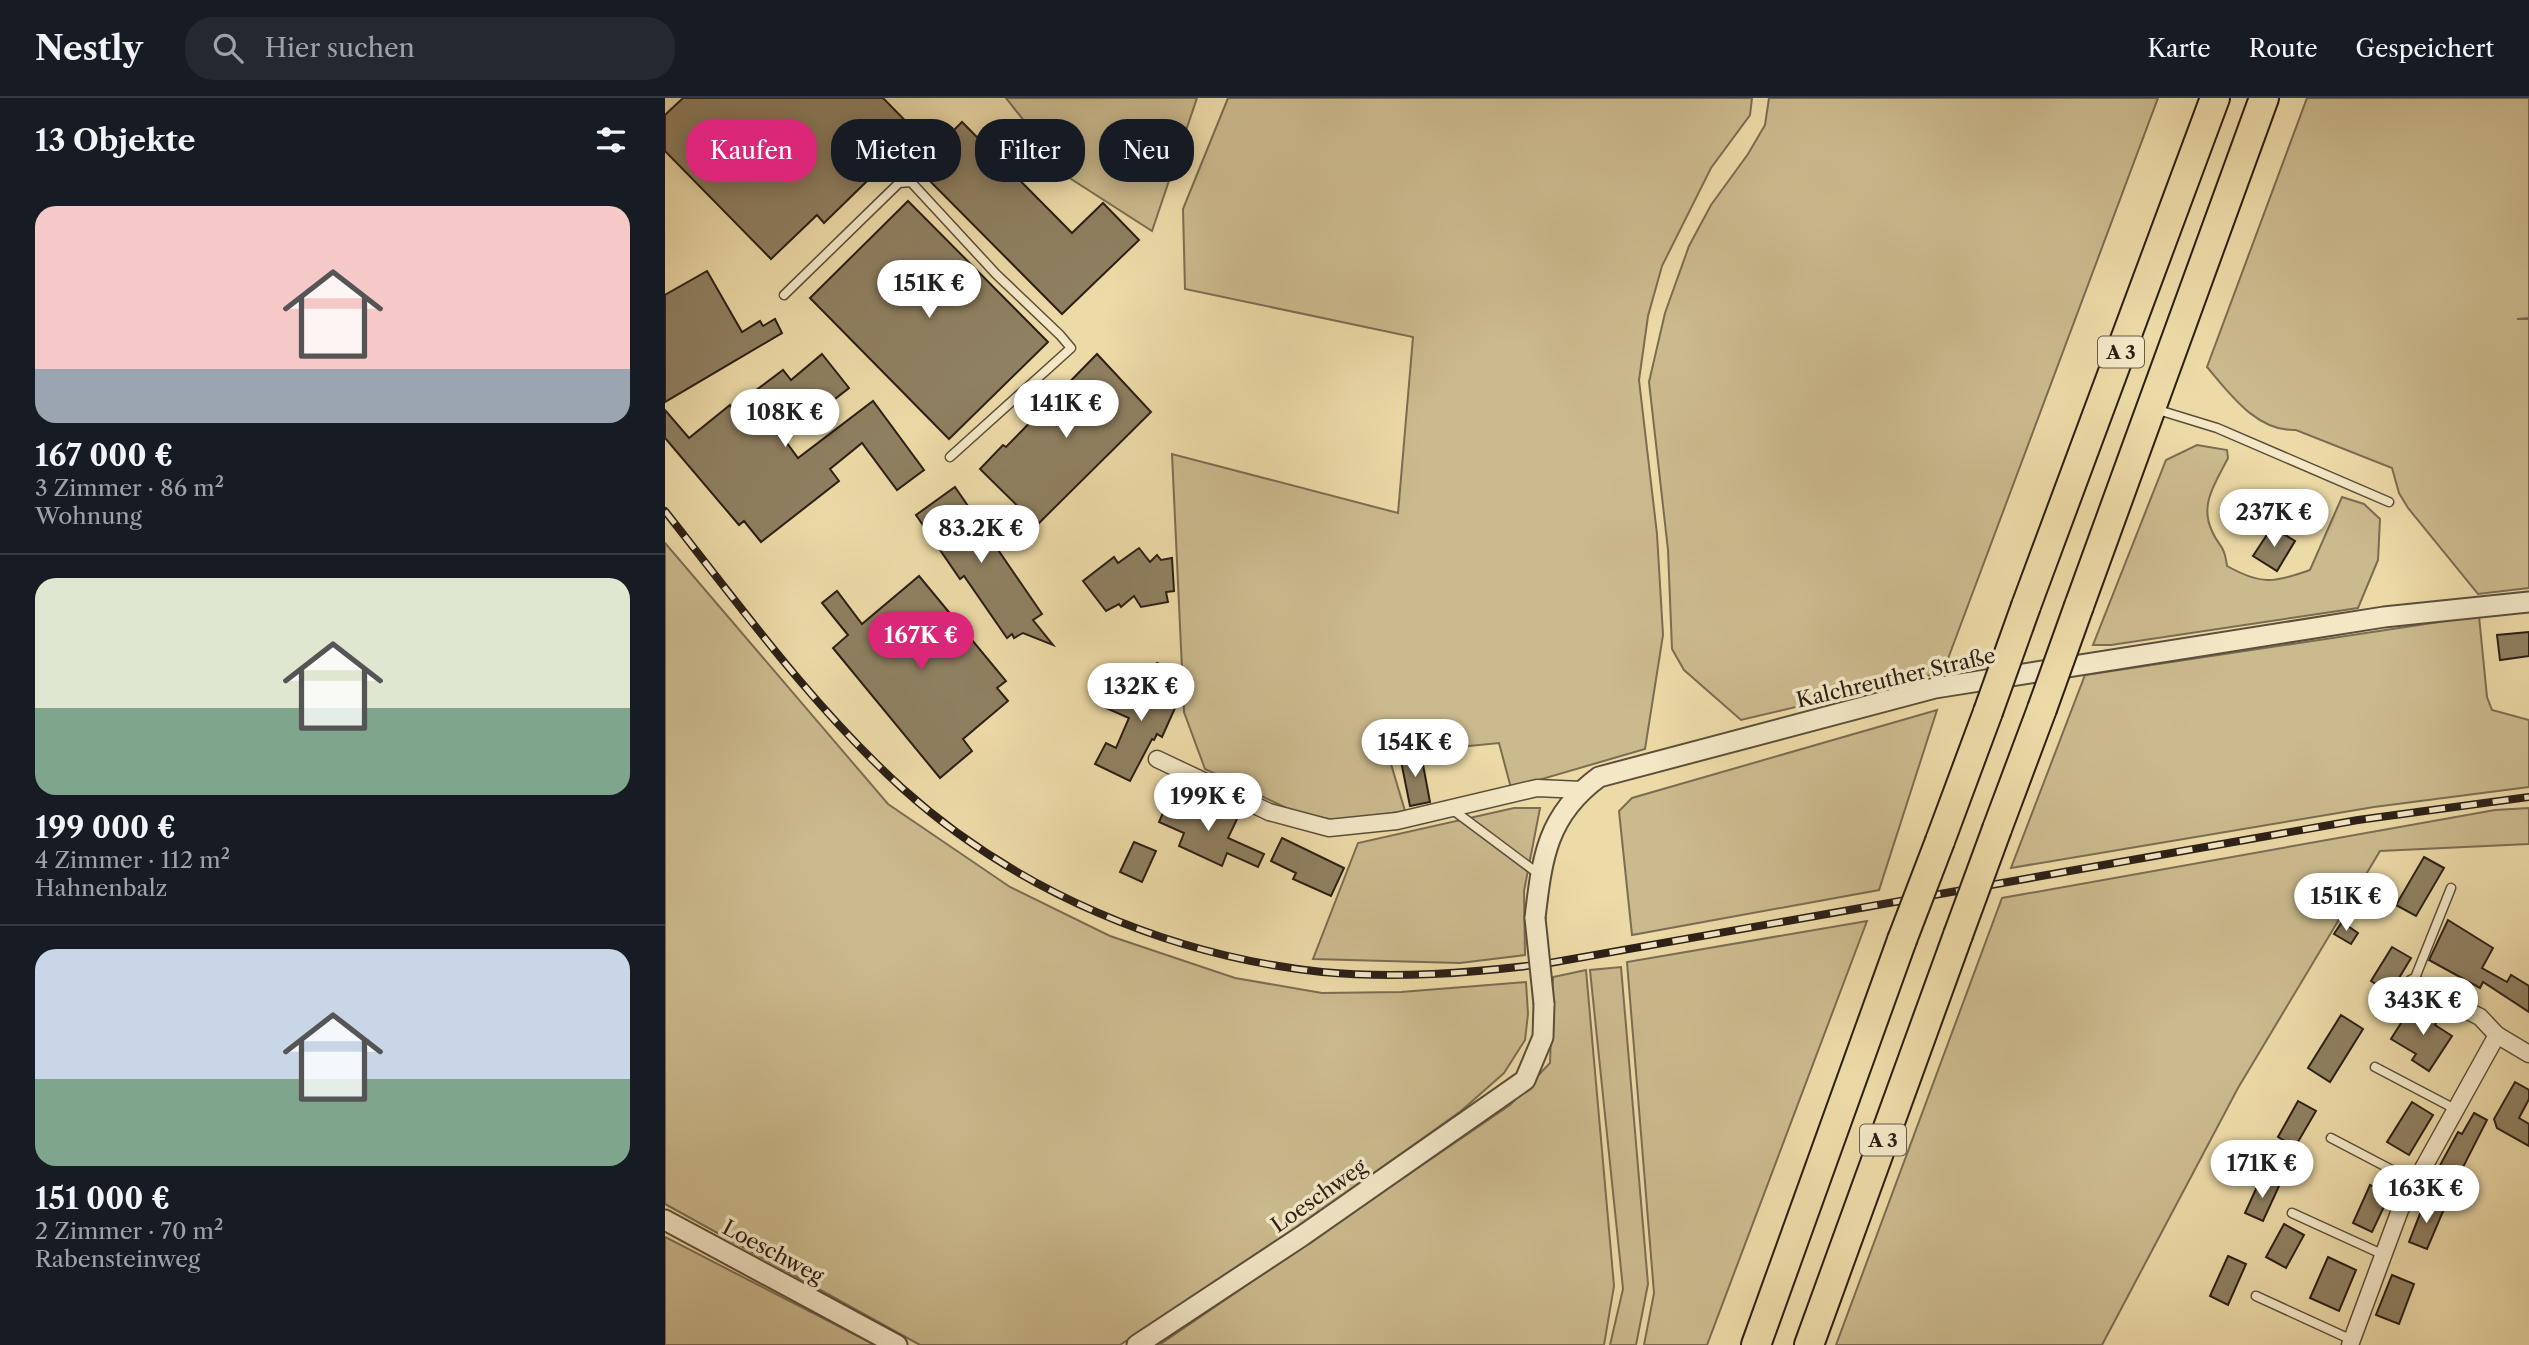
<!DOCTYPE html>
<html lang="de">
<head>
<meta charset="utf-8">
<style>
	:root { --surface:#171b24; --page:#242831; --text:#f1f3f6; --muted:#9ea1a6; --line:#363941; --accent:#db2777 }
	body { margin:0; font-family:"Libre Caslon Text",serif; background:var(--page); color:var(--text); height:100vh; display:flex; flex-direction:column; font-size:26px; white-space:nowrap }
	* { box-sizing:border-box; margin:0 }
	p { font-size:23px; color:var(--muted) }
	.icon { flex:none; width:38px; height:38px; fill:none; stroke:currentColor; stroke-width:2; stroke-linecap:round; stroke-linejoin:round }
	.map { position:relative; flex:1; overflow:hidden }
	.sheet { display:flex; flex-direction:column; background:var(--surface); width:665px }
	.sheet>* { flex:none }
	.guide { position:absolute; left:21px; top:21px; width:665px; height:63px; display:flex; gap:14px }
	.price { position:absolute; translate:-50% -60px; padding:0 16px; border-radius:24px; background:#fff; color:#222; font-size:23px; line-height:46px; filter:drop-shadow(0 2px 4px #0008) }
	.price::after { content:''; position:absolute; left:50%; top:42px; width:21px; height:16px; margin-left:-10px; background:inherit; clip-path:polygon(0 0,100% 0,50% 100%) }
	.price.active { background:var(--accent); color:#fff }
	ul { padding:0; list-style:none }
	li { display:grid; align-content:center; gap:14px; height:371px; padding:0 35px }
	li+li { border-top:2px solid var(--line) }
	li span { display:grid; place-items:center; height:217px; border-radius:21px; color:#555 }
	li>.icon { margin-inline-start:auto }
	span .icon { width:126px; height:126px; fill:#fffc; stroke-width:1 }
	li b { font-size:30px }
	h2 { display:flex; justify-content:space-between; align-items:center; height:84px; padding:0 35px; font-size:30px }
	.chip { padding:0 24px; border-radius:28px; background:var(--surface); box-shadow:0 4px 18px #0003; font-size:24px; line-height:63px }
	.chip.active { background:var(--accent); color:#fff }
	header { display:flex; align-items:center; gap:42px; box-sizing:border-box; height:98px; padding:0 35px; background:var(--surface); border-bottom:2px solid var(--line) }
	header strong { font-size:33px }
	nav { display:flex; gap:38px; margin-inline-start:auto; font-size:24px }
	.search { width:490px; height:63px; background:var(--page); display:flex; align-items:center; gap:18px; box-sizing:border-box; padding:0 24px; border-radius:28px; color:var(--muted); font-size:26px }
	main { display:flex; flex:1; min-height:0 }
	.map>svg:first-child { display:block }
</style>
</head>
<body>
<header>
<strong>Nestly</strong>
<div class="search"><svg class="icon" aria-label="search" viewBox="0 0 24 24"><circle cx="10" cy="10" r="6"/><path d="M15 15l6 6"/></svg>Hier suchen</div>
<nav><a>Karte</a><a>Route</a><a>Gespeichert</a></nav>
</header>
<main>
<section class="sheet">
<h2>13 Objekte<svg class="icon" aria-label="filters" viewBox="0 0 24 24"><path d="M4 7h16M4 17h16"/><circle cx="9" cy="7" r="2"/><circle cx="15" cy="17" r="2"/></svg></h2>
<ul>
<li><span style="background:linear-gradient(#f6c9c9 75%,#9aa5b1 0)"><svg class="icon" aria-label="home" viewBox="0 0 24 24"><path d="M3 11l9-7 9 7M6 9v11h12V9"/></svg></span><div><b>167 000 €</b><p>3 Zimmer · 86 m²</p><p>Wohnung</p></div></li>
<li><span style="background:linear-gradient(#dfe7d0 60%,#7fa58c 0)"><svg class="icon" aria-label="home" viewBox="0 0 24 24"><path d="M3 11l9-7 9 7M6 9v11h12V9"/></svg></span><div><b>199 000 €</b><p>4 Zimmer · 112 m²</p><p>Hahnenbalz</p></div></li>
<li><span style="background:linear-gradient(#c9d6e8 60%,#7fa58c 0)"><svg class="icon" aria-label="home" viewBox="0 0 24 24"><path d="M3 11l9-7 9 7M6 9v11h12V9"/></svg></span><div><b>151 000 €</b><p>2 Zimmer · 70 m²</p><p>Rabensteinweg</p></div></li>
</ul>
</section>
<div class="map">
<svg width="1864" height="1247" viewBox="0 0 1864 1247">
	<rect width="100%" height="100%" fill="#ecdaa7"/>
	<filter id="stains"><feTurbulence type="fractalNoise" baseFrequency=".00286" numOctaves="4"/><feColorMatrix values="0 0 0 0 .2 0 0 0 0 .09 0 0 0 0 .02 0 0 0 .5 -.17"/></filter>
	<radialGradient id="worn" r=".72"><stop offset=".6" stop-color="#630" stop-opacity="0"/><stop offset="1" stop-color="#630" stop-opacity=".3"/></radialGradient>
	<!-- green -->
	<g fill="#cbba8e" stroke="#7b6c52" stroke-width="2">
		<polygon points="341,0 532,0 487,133 403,79"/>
		<polygon points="563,0 1087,0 1085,17 1046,70 997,168 983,218 974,282 992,436 998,537 980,651 846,690 834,645 723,656 740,713 676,723 634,716 540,671 519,614 507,356 733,415 748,239 520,191 518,111"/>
		<polygon points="1104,0 1493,0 1278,574 1076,622 1019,572 1007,551 1003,452 984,284 1000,215 1024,148 1046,107 1083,56 1100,27"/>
		<path d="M1642,0h222v220l-12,1h12v269l-51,6 -70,-86 -9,-15 -7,-25 -96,-38c-39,2 -66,-36 -89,-63z"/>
		<path d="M1532,347l30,5 1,8c-12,24 -29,46 -16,73 7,17 12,12 15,35 34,19 47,17 83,4l32,-73 22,7 16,15 -2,41 -20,48 -247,37h-18l73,-185z"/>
		<polygon points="0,445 223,706 345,789 445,838 570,880 657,895 736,894 861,884 863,916 860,942 839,975 796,1013 652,1116 455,1247 255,1247 0,1106"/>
		<polygon points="1814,518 1822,599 1827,612 1864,622 1864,689 1709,709 1346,770 1420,577"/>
		<polygon points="1272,612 1214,792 967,837 954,713 967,700"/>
		<polygon points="849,710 875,710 859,793 860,857 795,865 648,861 693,745"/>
		<polygon points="1864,710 1864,746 1715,753 1573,990 1437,1247 1171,1247 1337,800 1830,712"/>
		<polygon points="1202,823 1042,1247 979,1247 989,1195 962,864"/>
		<polygon points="956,869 983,1186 971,1247 945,1247 958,1191 925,872"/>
		<polygon points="921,872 949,1188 939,1247 494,1247 845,1007 885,965 888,879"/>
		<polygon points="0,1139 210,1247 0,1247"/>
	</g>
	<!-- building -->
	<g fill="#8f8061" stroke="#2b1f16" stroke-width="2">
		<polygon points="18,0 218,0 269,52 297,24 407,135 438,105 474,142 397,216 234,52 159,125 152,117 106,161 0,53 0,17"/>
		<polygon points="243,103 383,244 284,341 145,200"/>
		<polygon points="42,173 77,234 95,223 98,228 110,221 117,235 0,304 0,197"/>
		<polygon points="157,256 184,290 119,341 133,360 208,303 259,372 232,392 197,345 165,371 174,383 96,444 79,423 74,427 0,340 0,312 24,340 65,307 67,310 118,272 126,282"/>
		<polygon points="432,256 486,314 372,427 315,371 338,347 341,349"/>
		<polygon points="290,389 377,516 368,522 388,547 358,535 349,540 347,536 342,540 299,478 295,481 251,417"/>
		<polygon points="1607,429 1630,443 1612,473 1588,458"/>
		<polygon points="474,450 485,464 492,457 496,462 507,460 509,493 501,494 503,504 476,509 469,498 456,509 454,506 441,513 418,483 449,459 453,465"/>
		<polygon points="254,478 341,583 332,590 343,603 298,641 307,653 275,680 168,550 183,537 157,505 172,493 197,526"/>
		<polygon points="1864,534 1864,558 1835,562 1832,537"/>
		<polygon points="492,565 511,573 511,599 514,601 497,639 492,636 489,642 487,641 465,683 430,666 441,645 451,650 464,620 441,610 446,599 473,610"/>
		<polygon points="756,656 765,704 745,708 735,658"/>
		<polygon points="521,699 572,721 563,740 599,756 593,769 562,755 557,768 514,748 519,735 494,724 501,708 514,714"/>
		<polygon points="617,740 679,770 666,798 628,781 631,775 606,763"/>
		<polygon points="469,744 491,753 477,784 455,774"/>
		<polygon points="1759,759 1779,770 1751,818 1731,807"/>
		<polygon points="1783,822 1828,850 1817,870 1842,884 1846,877 1864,888 1864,914 1818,884 1815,890 1764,862"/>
		<polygon points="1677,824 1693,835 1686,846 1669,836"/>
		<polygon points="1727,849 1746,860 1725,895 1706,883"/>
		<polygon points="1767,906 1778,912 1770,927 1787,938 1764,973 1747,962 1751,956 1726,941 1743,914 1758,924"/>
		<polygon points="1676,917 1698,931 1665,984 1643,970"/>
		<polygon points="1850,984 1864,992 1864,1001 1854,1020 1864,1026 1864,1048 1832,1030 1829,1021"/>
		<polygon points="1633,1003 1651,1013 1630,1049 1613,1039"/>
		<polygon points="1747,1004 1768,1017 1744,1057 1722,1044"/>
		<polygon points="1809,1015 1822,1022 1792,1081 1773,1071 1793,1034 1797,1036"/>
		<polygon points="1596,1080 1614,1088 1598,1123 1580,1115"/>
		<polygon points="1705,1087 1725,1096 1707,1134 1688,1125"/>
		<polygon points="1760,1103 1779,1111 1762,1151 1744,1144"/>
		<polygon points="1619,1126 1639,1137 1621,1170 1601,1159"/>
		<polygon points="1563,1158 1581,1166 1563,1207 1545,1198"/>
		<polygon points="1663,1159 1691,1172 1674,1213 1645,1200"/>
		<polygon points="1727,1177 1749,1186 1734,1226 1711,1217"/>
	</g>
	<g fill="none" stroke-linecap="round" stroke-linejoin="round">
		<!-- service casing -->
		<g stroke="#5b4e3a" stroke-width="11">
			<g id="service">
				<polyline points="119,197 234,85 246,84 331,176 395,237 406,250 285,359"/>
				<polyline points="1490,311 1552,330 1724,404"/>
				<polyline points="788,712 875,777"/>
				<polyline points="1748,885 1786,790"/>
				<polyline points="1710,969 1790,1011"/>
				<polyline points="1666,1040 1750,1084"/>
				<polyline points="1627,1115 1719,1157"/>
				<polyline points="1591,1198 1687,1242"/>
			</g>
		</g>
		<!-- minor casing -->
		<g stroke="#5b4e3a" stroke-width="19">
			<g id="minor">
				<polyline points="492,661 604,714 664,730 732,723 872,690 917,692"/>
				<polyline points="1748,885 1815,919 1832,937"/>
				<polyline points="1685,1247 1735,1112 1832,937 1864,956"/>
			</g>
		</g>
		<!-- tertiary casing -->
		<g stroke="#5b4e3a" stroke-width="23">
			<g id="tertiary">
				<path d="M870,820c7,-60 12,-103 64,-141l336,-89 449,-71 145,-15"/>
				<polyline points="0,1122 232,1247"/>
				<polyline points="472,1247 637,1138 860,982 878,939 879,906"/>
			</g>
		</g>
		<!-- motorway casing -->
		<g stroke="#2b1f16" stroke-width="32">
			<g id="motorway">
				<polyline points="1361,508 1550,0"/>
				<polyline points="1414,508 1599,0"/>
				<polyline points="1332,731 1377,611"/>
				<polyline points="1275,743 1323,614"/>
				<polyline points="1091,1247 1237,842"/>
				<polyline points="1144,1247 1293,837"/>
			</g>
		</g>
		<!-- service -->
		<use href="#service" stroke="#f3e7c6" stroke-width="8"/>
		<!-- minor -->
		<use href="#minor" stroke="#f3e7c6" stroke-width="16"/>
		<!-- tertiary -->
		<use href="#tertiary" stroke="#f3e7c6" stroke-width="19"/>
		<!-- motorway -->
		<use href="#motorway" stroke="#ecdaa7" stroke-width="28"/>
		<!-- rail casing -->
		<g stroke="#2b1f16" stroke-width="8">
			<path id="rail" d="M0,413c75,95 147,195 237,277 114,103 268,168 420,184 74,7 148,1 222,-8l814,-144 171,-23"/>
		</g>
		<!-- rail -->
		<use href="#rail" stroke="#f3e7c6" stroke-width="5" stroke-dasharray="16" stroke-linecap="butt"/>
		<!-- tertiary-bridge casing -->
		<g stroke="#5b4e3a" stroke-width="23" stroke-linecap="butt">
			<polyline id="tertiary-bridge" points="870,820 879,906"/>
		</g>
		<!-- motorway-bridge casing -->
		<g stroke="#2b1f16" stroke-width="32" stroke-linecap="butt">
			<g id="motorway-bridge">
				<polyline points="1377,611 1414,508"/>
				<polyline points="1323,614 1361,508"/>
				<polyline points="1293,837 1332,731"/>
				<polyline points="1237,842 1275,743"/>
			</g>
		</g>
		<!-- tertiary-bridge -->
		<use href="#tertiary-bridge" stroke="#f3e7c6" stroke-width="19"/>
		<!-- motorway-bridge -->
		<use href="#motorway-bridge" stroke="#ecdaa7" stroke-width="28"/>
	</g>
	<g text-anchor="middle" stroke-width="7" stroke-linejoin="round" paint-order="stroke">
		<!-- shield labels -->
		<g fill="#f3e7c6" stroke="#675b4b" stroke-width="2">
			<rect x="1433" y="238.5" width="46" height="31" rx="5"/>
			<rect x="1195" y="1026.5" width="46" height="31" rx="5"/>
		</g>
		<g font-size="19" font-weight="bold" fill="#2b1f16">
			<text x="1456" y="261">A 3</text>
			<text x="1218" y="1049">A 3</text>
		</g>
		<!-- street labels -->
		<g font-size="21" fill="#2b1f16" stroke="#f3e7c6">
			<text transform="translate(1231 580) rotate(-13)" y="7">Kalchreuther Straße</text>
			<text transform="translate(654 1098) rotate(-35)" y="7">Loeschweg</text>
			<text transform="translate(108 1154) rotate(28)" y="7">Loeschweg</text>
		</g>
	</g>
	<rect width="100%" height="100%" filter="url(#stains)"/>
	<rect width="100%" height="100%" fill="url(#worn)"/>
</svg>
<b class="price" style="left:264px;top:222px">151K €</b>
<b class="price" style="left:401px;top:342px">141K €</b>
<b class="price" style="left:120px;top:351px">108K €</b>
<b class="price" style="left:1609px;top:451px">237K €</b>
<b class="price" style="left:316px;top:467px">83.2K €</b>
<b class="price active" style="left:256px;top:574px">167K €</b>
<b class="price" style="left:476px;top:625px">132K €</b>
<b class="price" style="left:750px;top:681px">154K €</b>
<b class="price" style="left:543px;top:735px">199K €</b>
<b class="price" style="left:1681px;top:835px">151K €</b>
<b class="price" style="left:1758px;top:939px">343K €</b>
<b class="price" style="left:1597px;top:1102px">171K €</b>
<b class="price" style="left:1761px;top:1127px">163K €</b>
<div class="guide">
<a class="chip active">Kaufen</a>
<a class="chip">Mieten</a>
<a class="chip">Filter</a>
<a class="chip">Neu</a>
</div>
</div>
</main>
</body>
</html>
